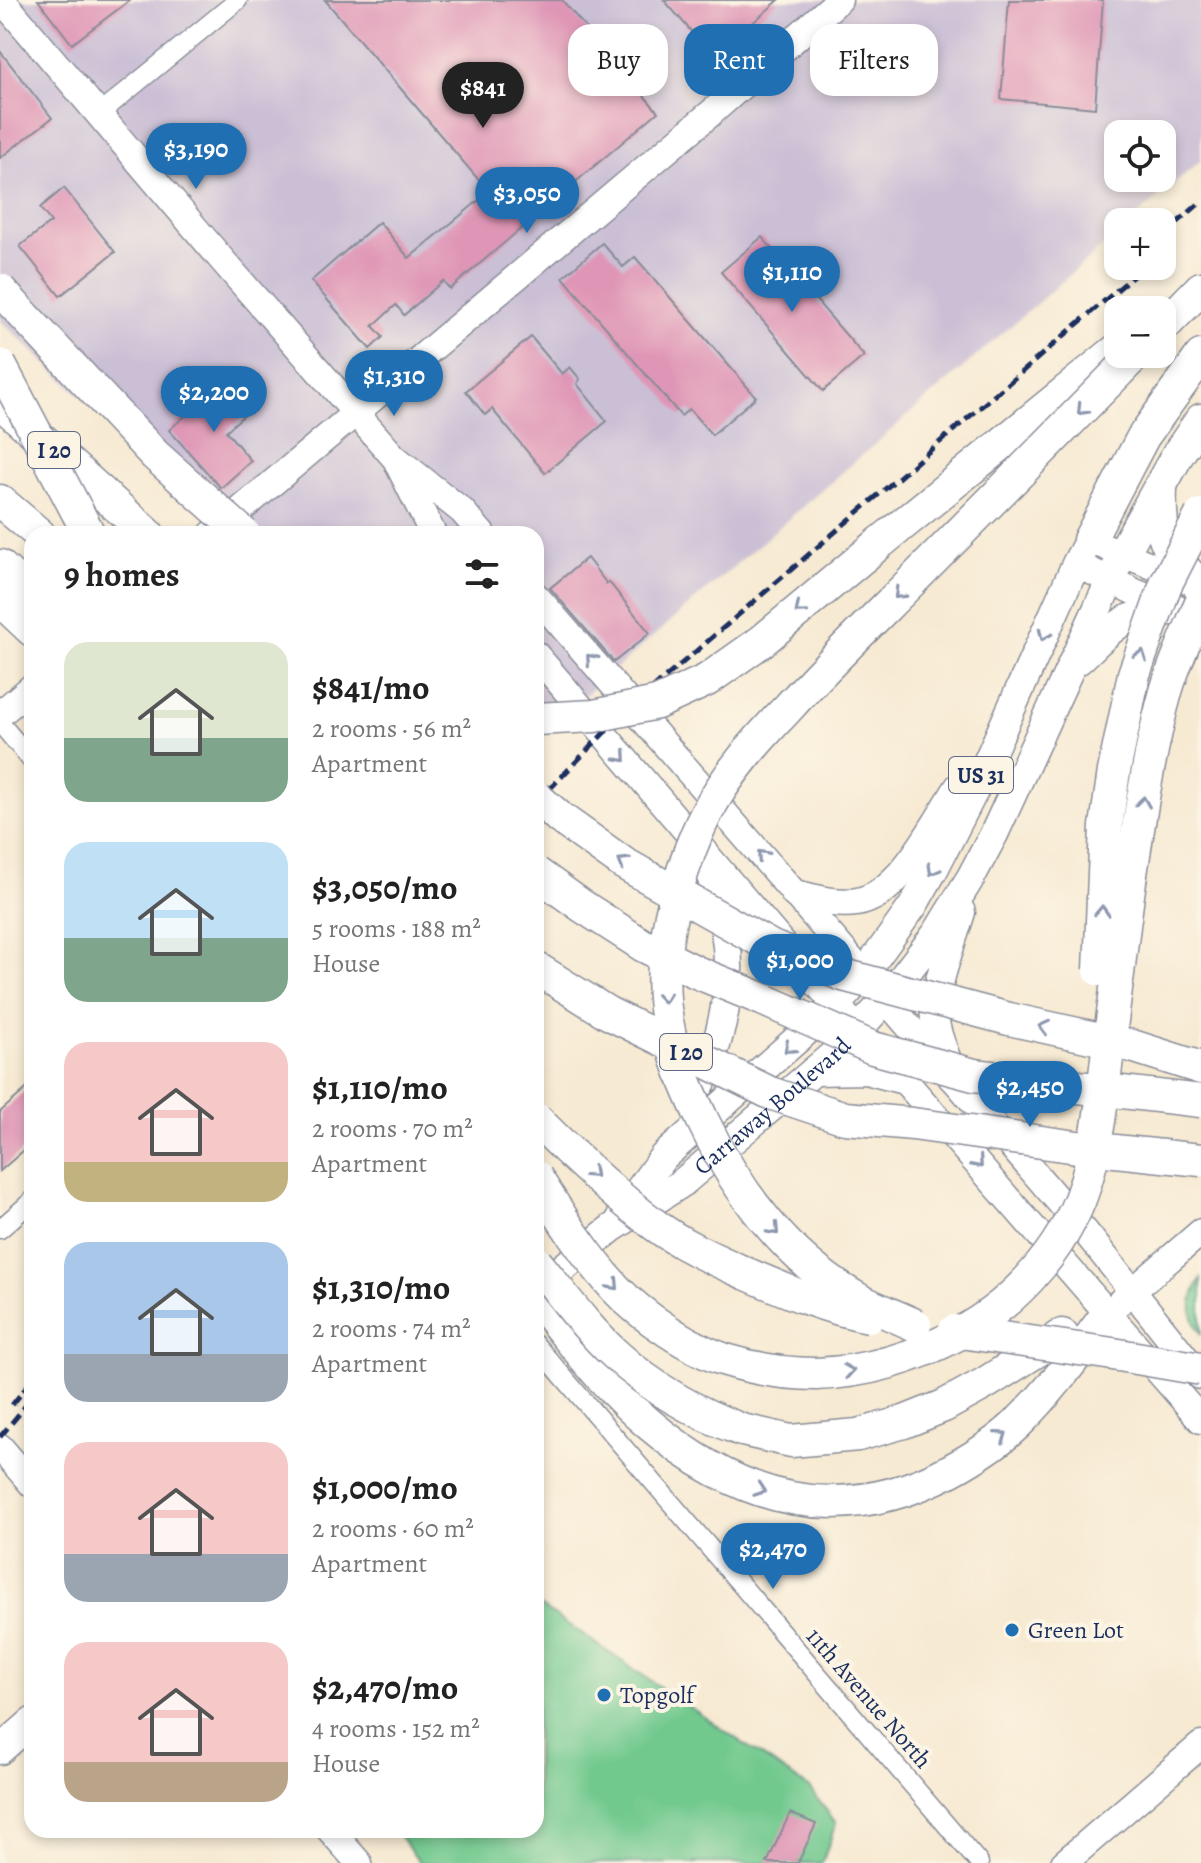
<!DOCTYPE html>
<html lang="en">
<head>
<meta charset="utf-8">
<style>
	:root { --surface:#fff; --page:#f6f6f6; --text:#222; --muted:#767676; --accent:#1f6fb2 }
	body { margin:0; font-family:Alegreya,serif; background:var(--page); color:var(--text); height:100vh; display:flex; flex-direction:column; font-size:30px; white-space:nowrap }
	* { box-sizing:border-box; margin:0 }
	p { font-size:26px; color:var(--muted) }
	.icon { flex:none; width:44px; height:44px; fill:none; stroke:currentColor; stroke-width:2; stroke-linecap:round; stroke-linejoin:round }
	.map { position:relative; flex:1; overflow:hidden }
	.details { position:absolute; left:24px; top:526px; width:520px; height:1312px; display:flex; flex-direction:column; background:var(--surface); border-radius:24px; box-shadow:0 4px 12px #0003 }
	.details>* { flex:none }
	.top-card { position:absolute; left:568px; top:24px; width:512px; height:72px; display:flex; gap:16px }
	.tools { position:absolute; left:1104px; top:120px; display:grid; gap:16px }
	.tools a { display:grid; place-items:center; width:72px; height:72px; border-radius:16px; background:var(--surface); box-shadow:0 4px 12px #0003; font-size:40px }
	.price { position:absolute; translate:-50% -68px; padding:0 18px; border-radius:28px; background:var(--accent); color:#fff; font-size:26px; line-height:52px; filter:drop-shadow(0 2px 4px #0008) }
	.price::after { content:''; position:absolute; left:50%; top:48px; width:24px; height:18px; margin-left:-12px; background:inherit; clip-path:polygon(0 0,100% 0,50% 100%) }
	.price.active { background:#222; color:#fff }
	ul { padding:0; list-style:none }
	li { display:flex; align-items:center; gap:24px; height:200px; padding:0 40px }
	li span { display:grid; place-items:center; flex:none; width:224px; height:160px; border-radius:24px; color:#555 }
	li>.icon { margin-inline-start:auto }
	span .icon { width:96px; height:96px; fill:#fffc; stroke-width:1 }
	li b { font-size:34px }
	h2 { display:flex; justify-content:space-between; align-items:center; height:96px; padding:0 40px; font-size:34px }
	.tag { padding:0 28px; border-radius:24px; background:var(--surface); box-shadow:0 4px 12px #0003; font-size:28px; line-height:72px }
	.tag.active { background:var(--accent); color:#fff }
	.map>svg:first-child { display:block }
</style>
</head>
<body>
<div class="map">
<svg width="1201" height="1863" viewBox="0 0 1201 1863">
	<rect width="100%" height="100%" fill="#fcf5e5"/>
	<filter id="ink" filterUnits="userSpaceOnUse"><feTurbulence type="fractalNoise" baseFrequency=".0125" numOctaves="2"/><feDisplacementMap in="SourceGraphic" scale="16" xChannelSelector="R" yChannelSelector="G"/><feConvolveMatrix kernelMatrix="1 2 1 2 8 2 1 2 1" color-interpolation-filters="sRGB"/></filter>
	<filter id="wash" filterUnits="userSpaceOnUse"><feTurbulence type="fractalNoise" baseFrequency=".006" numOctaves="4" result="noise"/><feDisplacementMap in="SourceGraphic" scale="32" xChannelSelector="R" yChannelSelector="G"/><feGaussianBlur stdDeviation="1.8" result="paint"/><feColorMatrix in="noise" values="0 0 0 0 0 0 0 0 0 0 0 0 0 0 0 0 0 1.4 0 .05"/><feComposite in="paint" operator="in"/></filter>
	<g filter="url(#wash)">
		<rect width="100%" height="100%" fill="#f7ead3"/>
		<!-- industrial -->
		<path fill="#cbbfd5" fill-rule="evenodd" d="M0,0h1201v160l-71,62h-12v11l-582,505v-204h-310l-226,-214zM1118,134h44v44h-44z"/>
		<!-- green -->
		<g fill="#71c98e" stroke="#467c76" stroke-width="2">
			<path d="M1201,1279v54c-14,-17 -11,-37 0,-54z"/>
			<polygon points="536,1603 809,1788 836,1823 822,1863 420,1863 395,1830 536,1830"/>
		</g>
		<g id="blocks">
			<!-- building -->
			<g fill="#df96b6">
				<polygon points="38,0 130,0 72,44"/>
				<polygon points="325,0 562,0 658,112 450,289 443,281 404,315 396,305 373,326 383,337 370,349 311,281 379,222 409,258 489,192"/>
				<polygon points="664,0 779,0 734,39 736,45 717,61"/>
				<polygon points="1009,0 1103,0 1095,108 1001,99"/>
				<polygon points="0,51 52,118 0,158"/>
				<polygon points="64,188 115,252 60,296 20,246 51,222 40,208"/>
				<polygon points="762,237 864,356 823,391 721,272"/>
				<polygon points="602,243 623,267 635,257 756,397 712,435 689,409 681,416 563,277"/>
				<polygon points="531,337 562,374 570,367 580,379 577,384 607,421 545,473 492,409 485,415 466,391"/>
				<polygon points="225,381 250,410 226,431 251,461 221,488 169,430"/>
				<polygon points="587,558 607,584 609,582 650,633 614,662 550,588"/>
				<polygon points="32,1084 32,1143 0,1171 0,1112"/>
				<polygon points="790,1813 816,1824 798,1863 767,1863"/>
			</g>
		</g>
	</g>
	<g filter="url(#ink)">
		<use href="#blocks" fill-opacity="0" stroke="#898c98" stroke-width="2"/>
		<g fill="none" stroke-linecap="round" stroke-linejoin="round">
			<!-- street casing -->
			<g stroke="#898c98" stroke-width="21">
				<g id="street">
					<polyline points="99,114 238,0"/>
					<polyline points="0,723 32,761"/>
					<polyline points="0,1229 32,1201"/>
					<polyline points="536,1345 979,1863"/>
				</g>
			</g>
			<!-- secondary casing -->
			<g stroke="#898c98" stroke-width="29">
				<g id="secondary">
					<polyline points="2,0 223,261 394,457 462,511 482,534"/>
					<polyline points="398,464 433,534"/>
					<polyline points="212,534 711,113 839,0"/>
					<polyline points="1089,540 1187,580"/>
					<polyline points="1076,564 1137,593 1176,607"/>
					<polyline points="536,596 795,894 1087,1234 1200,1376"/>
					<polyline points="536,655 811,977 912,1089 1201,1420"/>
					<polyline points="0,714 32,687"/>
					<polyline points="1120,1302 1201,1232"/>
					<polyline points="0,1447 32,1484"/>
					<polyline points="330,1830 359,1863"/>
					<polyline points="1064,1863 1201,1745"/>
				</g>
			</g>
			<!-- primary casing -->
			<g stroke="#898c98" stroke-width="31">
				<g id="primary">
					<path d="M1079,660c18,-16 38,-41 63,-46 14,-4 30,-3 45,-3"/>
					<path d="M795,894c21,5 41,11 62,8 44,-7 79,-80 102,-115"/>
					<polyline points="814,1071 866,1070 904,1080"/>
					<path d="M952,1077c-4,-19 -14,-35 -17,-55 -3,-30 17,-80 26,-110"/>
					<path d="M701,1084c22,-48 33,-100 24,-153 -4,-26 -14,-53 -21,-79"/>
					<polyline points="622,1214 663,1157 836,1005 864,974 913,906 934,869 977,785 1076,564 1089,540"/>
					<path id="s1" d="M536,1290l76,-62 70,-45 152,-129 34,-35 18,-20 50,-65 35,-57 23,-43 128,-279"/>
					<polyline points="0,1750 32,1722"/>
				</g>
			</g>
			<!-- highway casing -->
			<g stroke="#898c98" stroke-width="35">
				<g id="highway">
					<polyline points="1162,328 1201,288"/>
					<polyline points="0,402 148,534"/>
					<path d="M1161,487c-2,50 3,60 37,97"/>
					<polyline points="0,501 39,534"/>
					<polyline points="1089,540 1143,437 1201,356"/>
					<polyline points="881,542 1118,349"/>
					<polyline points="1122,555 1178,454 1201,420"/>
					<polyline points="0,566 32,596"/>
					<polyline points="0,600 32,630"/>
					<path d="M536,1298c36,43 70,90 113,126 92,78 192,105 302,46 22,-12 46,-27 65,-45 35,-34 63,-73 92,-112"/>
					<polyline points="742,1430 791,1441 858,1435 904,1422 944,1406 984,1384 1062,1335"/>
				</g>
			</g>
			<!-- street -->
			<use href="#street" stroke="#fff" stroke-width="18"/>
			<!-- secondary -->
			<use href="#secondary" stroke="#fff" stroke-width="26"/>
			<!-- primary -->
			<use href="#primary" stroke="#fff" stroke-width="28"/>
			<!-- highway -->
			<use href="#highway" stroke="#fff" stroke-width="32"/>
			<!-- rail -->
			<g stroke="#1b2f5e" stroke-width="5" stroke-dasharray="12 6" stroke-linecap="butt">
				<polyline points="1162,236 1201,202"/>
				<polyline points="536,803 603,734 659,683 1145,266"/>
				<polyline points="12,1405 32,1380"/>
				<polyline points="0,1437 32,1398"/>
			</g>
			<!-- highway-bridge casing -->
			<g stroke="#898c98" stroke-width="35" stroke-linecap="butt">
				<g id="highway-bridge">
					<polyline points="0,290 155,455 244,534"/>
					<polyline points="0,365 89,534"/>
					<polyline points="536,719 594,716 657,703 707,680 762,641 881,542"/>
					<polyline points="536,797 560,818 623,863 772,947 843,975 1009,1019 1132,1046 1201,1068"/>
					<polyline points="536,873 582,906 644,946 696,972 762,999 873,1048 974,1075 1201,1101"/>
					<polyline points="536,968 608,1013 770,1093 845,1118 913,1124 1077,1147 1201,1160"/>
					<polyline points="1100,970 1106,826 1114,771 1134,674 1166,584 1201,515"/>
					<path d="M536,1119c38,38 76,74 119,106 28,21 61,35 92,49 40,17 79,34 122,42"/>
					<path d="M536,1177c24,39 49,78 80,112 24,26 76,61 110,71 29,9 60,14 90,14 52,-2 99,-16 144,-41 60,-33 111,-92 128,-159 11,-40 15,-83 20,-124 8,-56 14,-113 22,-169 10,-65 19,-130 37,-193 9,-29 23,-58 34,-86"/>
					<path d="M536,1262c26,32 50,66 80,93 36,33 80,58 126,75"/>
					<path d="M915,1325c-19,-9 -39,-16 -57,-26 -70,-39 -121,-107 -155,-178 -15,-32 -30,-65 -36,-100 -7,-36 -3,-71 4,-106 8,-35 19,-70 35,-101 20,-39 51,-74 81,-105 38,-42 79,-82 119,-122 77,-77 154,-155 230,-233"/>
					<polyline points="954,1331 1113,1354 1201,1369"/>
				</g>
			</g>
			<!-- highway-bridge -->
			<use href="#highway-bridge" stroke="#fff" stroke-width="32"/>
		</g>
		<!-- one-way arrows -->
		<defs><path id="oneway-chevron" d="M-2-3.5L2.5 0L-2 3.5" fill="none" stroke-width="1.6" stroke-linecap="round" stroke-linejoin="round" transform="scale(2)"/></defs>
		<g stroke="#8d97ae">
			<use href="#oneway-chevron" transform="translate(1082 410) rotate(134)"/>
			<use href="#oneway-chevron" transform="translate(899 594) rotate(135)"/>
			<use href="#oneway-chevron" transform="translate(800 609) rotate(140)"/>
			<use href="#oneway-chevron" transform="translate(1044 635) rotate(114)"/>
			<use href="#oneway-chevron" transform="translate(1141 655) rotate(-70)"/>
			<use href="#oneway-chevron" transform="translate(591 659) rotate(-131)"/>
			<use href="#oneway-chevron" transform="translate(622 757) rotate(49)"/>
			<use href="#oneway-chevron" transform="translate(1143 802) rotate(-82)"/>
			<use href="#oneway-chevron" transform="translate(762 855) rotate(-131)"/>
			<use href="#oneway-chevron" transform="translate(623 862) rotate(-148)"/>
			<use href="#oneway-chevron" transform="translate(933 870) rotate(119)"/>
			<use href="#oneway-chevron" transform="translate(1102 911) rotate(-88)"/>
			<use href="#oneway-chevron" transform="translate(664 998) rotate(84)"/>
			<use href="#oneway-chevron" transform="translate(1044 1027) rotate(-167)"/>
			<use href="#oneway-chevron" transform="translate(789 1048) rotate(139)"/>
			<use href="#oneway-chevron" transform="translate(978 1163) rotate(49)"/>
			<use href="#oneway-chevron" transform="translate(592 1173) rotate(42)"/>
			<use href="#oneway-chevron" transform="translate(774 1230) rotate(47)"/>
			<use href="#oneway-chevron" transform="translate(614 1285) rotate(47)"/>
			<use href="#oneway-chevron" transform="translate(849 1371) rotate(-9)"/>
			<use href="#oneway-chevron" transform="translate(1002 1436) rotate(-36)"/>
			<use href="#oneway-chevron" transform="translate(760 1490) rotate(19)"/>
		</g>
	</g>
	<!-- markers -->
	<g fill="#1f6fb2" stroke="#fcf5e5" stroke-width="3">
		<circle cx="1012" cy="1630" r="8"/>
		<circle cx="604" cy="1695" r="8"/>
	</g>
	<g text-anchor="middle" stroke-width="8" stroke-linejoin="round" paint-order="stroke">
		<!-- shield labels -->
		<g fill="#fcf5e5" stroke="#5e6a86" stroke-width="2">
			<rect x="28" y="432" width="52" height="36" rx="6"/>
			<rect x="949" y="757" width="64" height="36" rx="6"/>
			<rect x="660" y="1034" width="52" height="36" rx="6"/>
		</g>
		<g font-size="22" font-weight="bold" fill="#1b2f5e">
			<text x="54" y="458">I 20</text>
			<text x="981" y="783">US 31</text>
			<text x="686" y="1060">I 20</text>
		</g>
		<!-- street labels -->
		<g font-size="24" fill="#1b2f5e" stroke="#fcf5e5">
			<text dy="8" stroke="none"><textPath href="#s1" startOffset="300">Carraway Boulevard</textPath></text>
			<text transform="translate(869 1698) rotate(49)" y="8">11th Avenue North</text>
		</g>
		<!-- poi labels -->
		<g font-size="24" fill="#1b2f5e" stroke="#fcf5e5" text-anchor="start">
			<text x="1028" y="1638">Green Lot</text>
			<text x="620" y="1703">Topgolf</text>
		</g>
	</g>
</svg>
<div class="tools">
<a><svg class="icon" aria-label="locate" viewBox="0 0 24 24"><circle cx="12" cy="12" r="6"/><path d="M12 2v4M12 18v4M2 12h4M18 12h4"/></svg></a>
<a>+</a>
<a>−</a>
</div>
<b class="price active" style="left:483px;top:130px">$841</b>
<b class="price" style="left:196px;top:191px">$3,190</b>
<b class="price" style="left:527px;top:235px">$3,050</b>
<b class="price" style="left:792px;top:314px">$1,110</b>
<b class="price" style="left:394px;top:418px">$1,310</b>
<b class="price" style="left:214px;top:434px">$2,200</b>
<b class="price" style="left:800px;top:1002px">$1,000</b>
<b class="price" style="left:1030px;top:1129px">$2,450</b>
<b class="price" style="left:773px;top:1591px">$2,470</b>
<div class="top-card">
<a class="tag">Buy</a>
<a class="tag active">Rent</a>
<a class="tag">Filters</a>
</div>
<section class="details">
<h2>9 homes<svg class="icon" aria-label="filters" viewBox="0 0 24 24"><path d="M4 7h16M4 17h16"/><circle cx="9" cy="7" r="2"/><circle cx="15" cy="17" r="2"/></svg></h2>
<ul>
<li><span style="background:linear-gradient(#dfe7d0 60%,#7fa58c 0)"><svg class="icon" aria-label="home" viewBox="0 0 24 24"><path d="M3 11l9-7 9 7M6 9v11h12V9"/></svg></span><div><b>$841/mo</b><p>2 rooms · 56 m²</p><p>Apartment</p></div></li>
<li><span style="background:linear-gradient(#bfe0f5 60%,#7fa58c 0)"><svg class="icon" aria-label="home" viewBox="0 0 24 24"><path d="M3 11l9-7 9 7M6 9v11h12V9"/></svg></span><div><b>$3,050/mo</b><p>5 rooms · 188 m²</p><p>House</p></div></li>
<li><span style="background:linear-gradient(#f6c9c9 75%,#c2b280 0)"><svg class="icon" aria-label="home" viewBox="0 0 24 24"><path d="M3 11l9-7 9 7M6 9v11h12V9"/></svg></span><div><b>$1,110/mo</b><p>2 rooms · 70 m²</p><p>Apartment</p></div></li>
<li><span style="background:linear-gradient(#a9c7e8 70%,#9aa5b1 0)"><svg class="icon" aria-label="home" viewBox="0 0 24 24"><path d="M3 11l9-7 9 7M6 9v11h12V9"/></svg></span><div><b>$1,310/mo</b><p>2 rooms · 74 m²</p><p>Apartment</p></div></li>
<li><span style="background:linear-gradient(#f6c9c9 70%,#9aa5b1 0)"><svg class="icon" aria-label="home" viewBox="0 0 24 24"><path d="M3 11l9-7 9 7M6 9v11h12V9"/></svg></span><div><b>$1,000/mo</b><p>2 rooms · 60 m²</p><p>Apartment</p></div></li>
<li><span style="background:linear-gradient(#f6c9c9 75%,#b9a48a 0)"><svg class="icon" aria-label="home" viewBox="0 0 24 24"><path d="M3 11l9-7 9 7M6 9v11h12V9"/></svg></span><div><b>$2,470/mo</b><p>4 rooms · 152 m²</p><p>House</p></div></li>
</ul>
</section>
</div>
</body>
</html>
